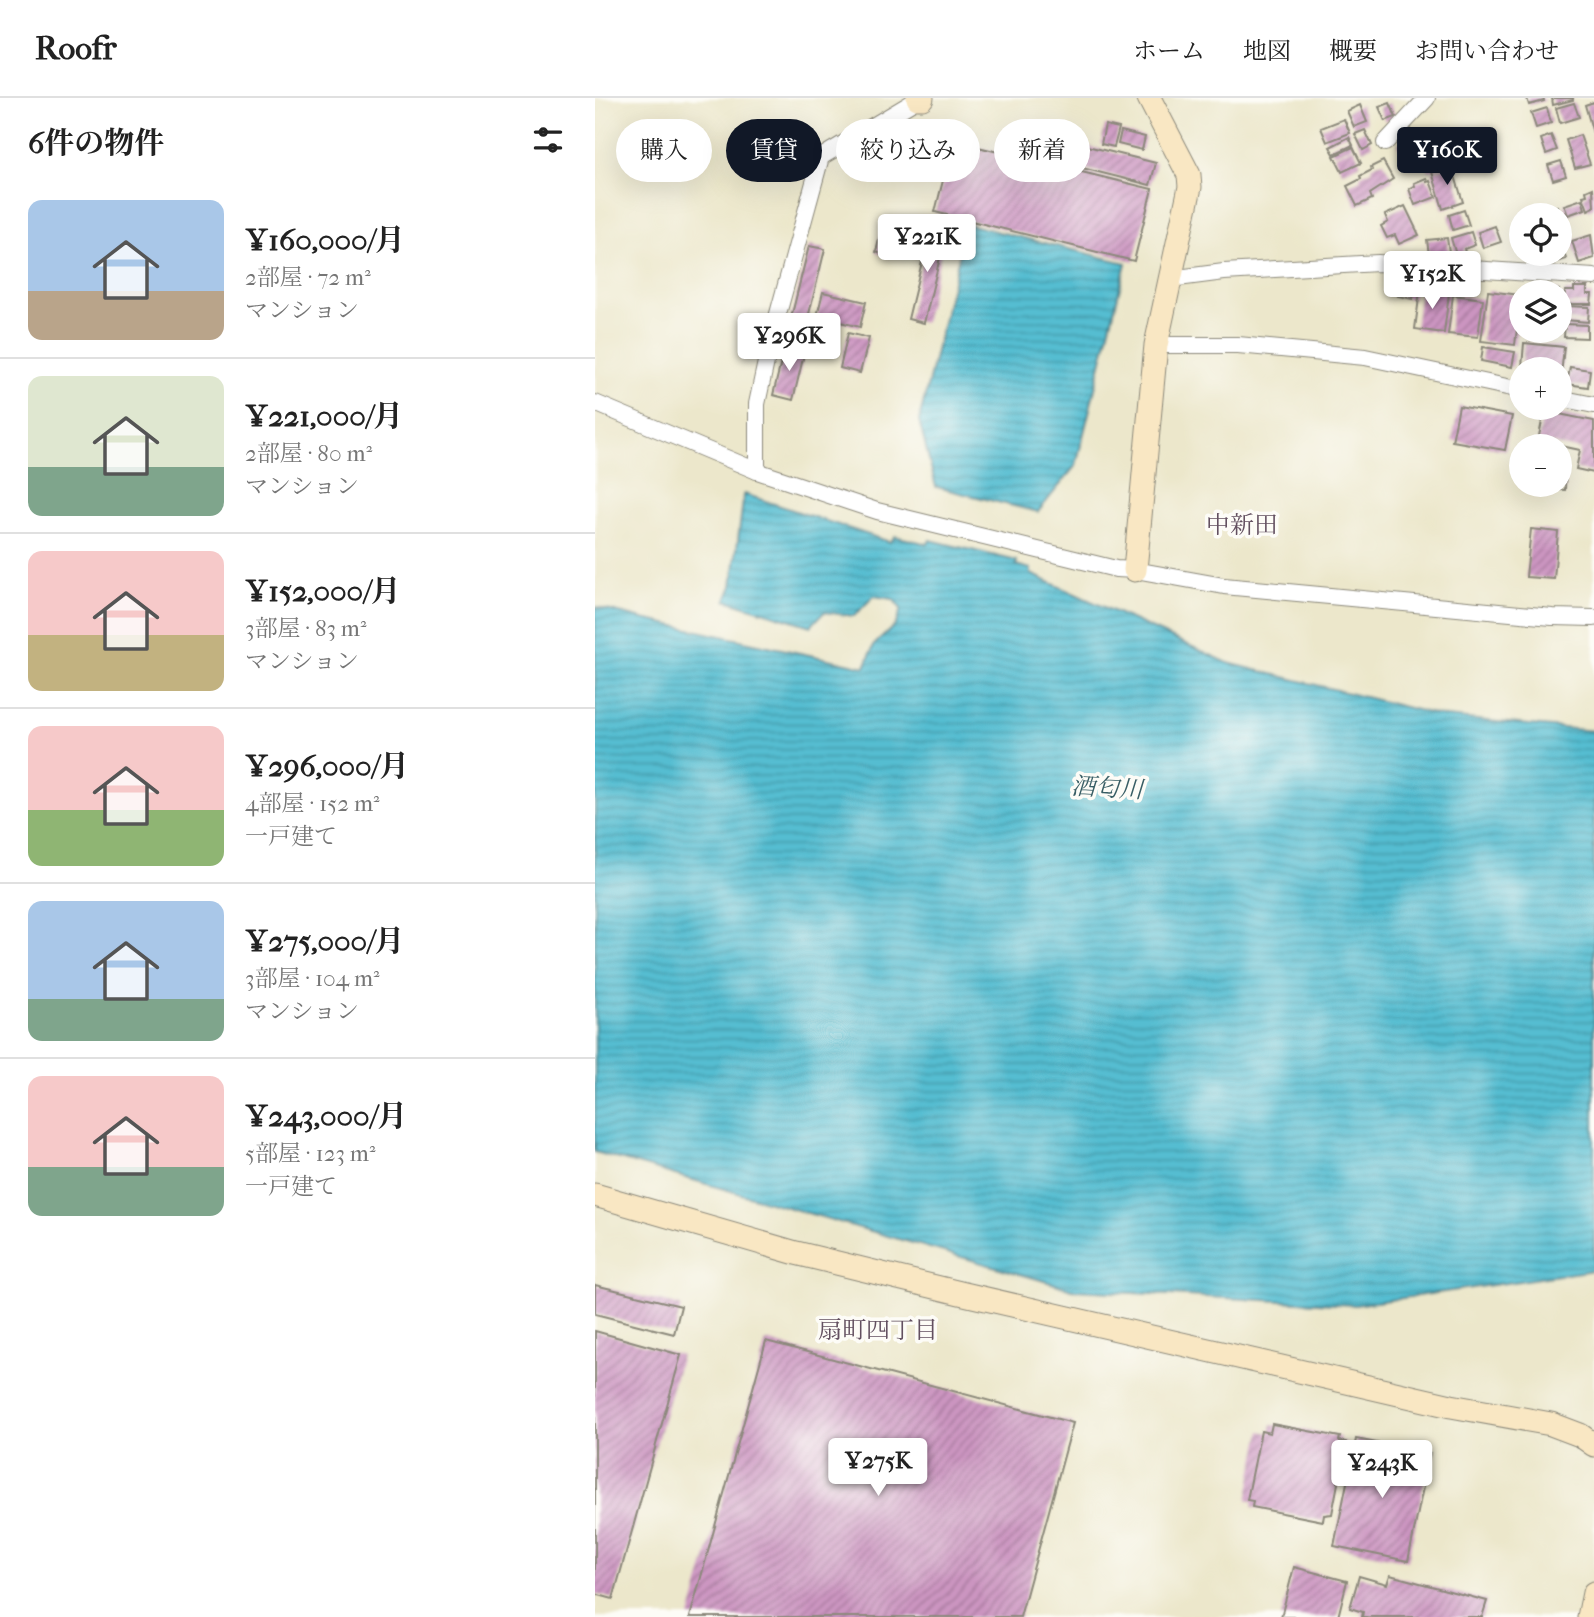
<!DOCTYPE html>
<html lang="ja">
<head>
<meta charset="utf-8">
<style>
	:root { --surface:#fff; --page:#f2f2f2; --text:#222; --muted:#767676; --line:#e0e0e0; --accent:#111827 }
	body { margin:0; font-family:"IM FELL French Canon","Noto Serif JP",serif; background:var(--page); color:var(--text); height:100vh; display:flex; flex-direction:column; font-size:26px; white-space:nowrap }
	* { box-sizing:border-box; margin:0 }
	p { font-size:23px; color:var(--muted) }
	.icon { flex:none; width:38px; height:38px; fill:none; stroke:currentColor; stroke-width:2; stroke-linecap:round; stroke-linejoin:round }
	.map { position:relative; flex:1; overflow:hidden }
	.sheet { display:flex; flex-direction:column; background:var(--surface); width:595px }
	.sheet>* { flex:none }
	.hud { position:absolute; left:21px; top:21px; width:665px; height:63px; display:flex; gap:14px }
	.fabs { position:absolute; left:914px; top:105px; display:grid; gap:14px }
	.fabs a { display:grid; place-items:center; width:63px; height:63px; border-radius:50%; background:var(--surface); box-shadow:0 7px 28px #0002; font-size:35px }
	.price { position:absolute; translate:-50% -60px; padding:0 16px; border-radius:7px; background:#fff; color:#222; font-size:23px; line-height:46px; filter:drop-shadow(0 2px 4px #0008) }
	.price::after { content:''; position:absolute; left:50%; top:42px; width:21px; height:16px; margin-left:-10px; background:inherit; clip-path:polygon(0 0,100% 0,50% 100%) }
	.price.active { background:var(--accent); color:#fff }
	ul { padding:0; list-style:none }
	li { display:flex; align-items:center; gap:21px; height:175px; padding:0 28px }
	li+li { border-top:2px solid var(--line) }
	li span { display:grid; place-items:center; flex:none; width:196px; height:140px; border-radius:14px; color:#555 }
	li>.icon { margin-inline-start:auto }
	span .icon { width:84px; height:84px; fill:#fffc; stroke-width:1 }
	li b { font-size:30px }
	h2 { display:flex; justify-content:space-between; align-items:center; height:84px; padding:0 28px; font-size:30px }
	.pill { padding:0 24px; border-radius:32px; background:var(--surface); box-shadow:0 7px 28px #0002; font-size:24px; line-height:63px }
	.pill.active { background:var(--accent); color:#fff }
	header { display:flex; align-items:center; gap:42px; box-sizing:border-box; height:98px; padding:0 35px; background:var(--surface); border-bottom:2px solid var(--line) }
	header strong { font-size:33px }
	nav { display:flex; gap:38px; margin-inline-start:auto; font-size:24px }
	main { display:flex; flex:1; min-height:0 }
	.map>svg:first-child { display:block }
</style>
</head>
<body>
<header>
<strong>Roofr</strong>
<nav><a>ホーム</a><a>地図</a><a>概要</a><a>お問い合わせ</a></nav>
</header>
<main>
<section class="sheet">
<h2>6件の物件<svg class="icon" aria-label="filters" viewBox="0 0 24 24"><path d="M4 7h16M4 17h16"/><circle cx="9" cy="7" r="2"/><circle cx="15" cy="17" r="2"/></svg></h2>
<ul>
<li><span style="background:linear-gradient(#a9c7e8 65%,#b9a48a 0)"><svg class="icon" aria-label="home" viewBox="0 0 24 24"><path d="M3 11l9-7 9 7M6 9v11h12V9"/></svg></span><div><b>¥160,000/月</b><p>2部屋 · 72 m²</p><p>マンション</p></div></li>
<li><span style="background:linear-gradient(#dfe7d0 65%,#7fa58c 0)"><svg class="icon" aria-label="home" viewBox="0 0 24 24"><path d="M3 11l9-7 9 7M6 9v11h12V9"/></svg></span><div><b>¥221,000/月</b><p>2部屋 · 80 m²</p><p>マンション</p></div></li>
<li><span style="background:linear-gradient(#f6c9c9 60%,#c2b280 0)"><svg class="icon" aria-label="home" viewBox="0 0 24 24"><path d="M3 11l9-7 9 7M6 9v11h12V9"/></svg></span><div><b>¥152,000/月</b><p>3部屋 · 83 m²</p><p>マンション</p></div></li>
<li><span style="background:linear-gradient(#f6c9c9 60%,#8fb573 0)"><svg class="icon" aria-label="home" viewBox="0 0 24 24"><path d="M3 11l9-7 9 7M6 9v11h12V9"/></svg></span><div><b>¥296,000/月</b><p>4部屋 · 152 m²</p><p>一戸建て</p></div></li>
<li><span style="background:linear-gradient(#a9c7e8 70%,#7fa58c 0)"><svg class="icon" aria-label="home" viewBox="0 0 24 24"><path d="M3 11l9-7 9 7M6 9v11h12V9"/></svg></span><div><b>¥275,000/月</b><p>3部屋 · 104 m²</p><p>マンション</p></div></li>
<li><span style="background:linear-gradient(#f6c9c9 65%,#7fa58c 0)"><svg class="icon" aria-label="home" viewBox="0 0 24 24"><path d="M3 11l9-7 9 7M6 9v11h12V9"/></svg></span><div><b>¥243,000/月</b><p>5部屋 · 123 m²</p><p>一戸建て</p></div></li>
</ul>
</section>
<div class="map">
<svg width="999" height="1519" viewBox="0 0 999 1519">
	<defs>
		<pattern id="water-rules" width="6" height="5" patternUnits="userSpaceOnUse" patternTransform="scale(1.75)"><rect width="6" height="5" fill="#54bdd1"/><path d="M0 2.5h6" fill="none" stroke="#469aaa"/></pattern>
		<pattern id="building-hatch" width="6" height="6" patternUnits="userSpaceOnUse" patternTransform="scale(1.75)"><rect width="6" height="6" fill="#cc95c1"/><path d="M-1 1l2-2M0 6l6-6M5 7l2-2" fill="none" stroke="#a67a9d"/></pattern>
	</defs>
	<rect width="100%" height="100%" fill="#fdfcf7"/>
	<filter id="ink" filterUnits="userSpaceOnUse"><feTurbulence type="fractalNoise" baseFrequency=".0143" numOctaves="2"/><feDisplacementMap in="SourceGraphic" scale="14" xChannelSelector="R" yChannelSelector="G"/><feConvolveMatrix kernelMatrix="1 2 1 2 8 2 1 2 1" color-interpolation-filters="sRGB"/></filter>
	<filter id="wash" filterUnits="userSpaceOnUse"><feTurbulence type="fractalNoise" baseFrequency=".00686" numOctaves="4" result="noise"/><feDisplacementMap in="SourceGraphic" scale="28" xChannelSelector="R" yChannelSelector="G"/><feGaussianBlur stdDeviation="1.57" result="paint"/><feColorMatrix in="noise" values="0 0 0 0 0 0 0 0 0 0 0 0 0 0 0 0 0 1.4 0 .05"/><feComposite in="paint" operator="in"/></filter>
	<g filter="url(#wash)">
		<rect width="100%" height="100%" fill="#ece7cb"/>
		<!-- water -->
		<g fill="url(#water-rules)" stroke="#40747e" stroke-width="2">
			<polygon points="372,126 531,165 481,367 443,414 341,389 324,323"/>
			<polygon points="149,396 295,444 300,438 333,446 335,442 422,463 421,467 436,471 436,476 633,565 850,619 999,633 999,1172 760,1207 481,1192 0,1054 0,509 48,521 270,569 279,547 301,526 306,511 298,501 279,498 259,518 229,514 216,528 131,502 137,488"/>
		</g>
		<g id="blocks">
			<!-- building -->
			<g fill="url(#building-hatch)">
				<polygon points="932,0 948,0 949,3 934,7"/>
				<polygon points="957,0 978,0 978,2 958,7"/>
				<polygon points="999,4 999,35 998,35 990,7"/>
				<polygon points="795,5 801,19 790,23 784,9"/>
				<polygon points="979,5 984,19 965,25 961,10"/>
				<polygon points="765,7 772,24 759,29 752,13"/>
				<polygon points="952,10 956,25 941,30 936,15"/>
				<polygon points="749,21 755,35 732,44 726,30"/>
				<polygon points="510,27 524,30 519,49 506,46"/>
				<polygon points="770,32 777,47 768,52 760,36"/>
				<polygon points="526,33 550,39 547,52 523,46"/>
				<polygon points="818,35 823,46 807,54 803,46 807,44 806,41"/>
				<polygon points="956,37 962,52 951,56 946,41"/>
				<polygon points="985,37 995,66 980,70 971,42"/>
				<polygon points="754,39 758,47 739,56 735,49"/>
				<polygon points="358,43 557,91 539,163 340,114"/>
				<polygon points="488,47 561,65 555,87 483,69"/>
				<polygon points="758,49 766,65 747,74 739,58"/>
				<polygon points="853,50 858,65 834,73 829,58"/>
				<polygon points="788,63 798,81 775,96 777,101 762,108 752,88 766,81 765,78 777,72 776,69"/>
				<polygon points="966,63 971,78 958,82 953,67"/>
				<polygon points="857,68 868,104 848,111 837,74"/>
				<polygon points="831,80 832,84 835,83 841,99 820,107 814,91 820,88 819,85"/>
				<polygon points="998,90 999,109 993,112 988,98 992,97 991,93"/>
				<polygon points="987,101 990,111 973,117 969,107"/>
				<polygon points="810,108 824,137 804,146 800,137 792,140 786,128 793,124 790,117"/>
				<polygon points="962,108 965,117 952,117 950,112"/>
				<polygon points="945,109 949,117 927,117"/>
				<polygon points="869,112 874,127 858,132 854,117"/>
				<polygon points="288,125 301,128 294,158 281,154"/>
				<polygon points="336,127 352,131 329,225 313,221"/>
				<polygon points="900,128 906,144 888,150 883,134"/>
				<polygon points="876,134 880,147 869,151 870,154 861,157 856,140"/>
				<polygon points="996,137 999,160 984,165 977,143"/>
				<polygon points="852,140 854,154 834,157 832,142"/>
				<polygon points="965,141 971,161 944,170 939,156 964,156"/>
				<polygon points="214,148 230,151 212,224 196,220"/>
				<polygon points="805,182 821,184 818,201 803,198"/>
				<polygon points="979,189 992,189 992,196 997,196 996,206 969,206 970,193 979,193"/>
				<polygon points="938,190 964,192 964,194 938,194"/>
				<polygon points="825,192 854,195 849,235 820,231"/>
				<polygon points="893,193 926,197 920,247 886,243"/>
				<polygon points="228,194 271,204 265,229 222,218"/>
				<polygon points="858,197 888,201 883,239 853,236"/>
				<polygon points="970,208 994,209 993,224 970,222"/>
				<polygon points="970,226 992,227 992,240 969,239"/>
				<polygon points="929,233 948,233 948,237 929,238"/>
				<polygon points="253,235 274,240 265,275 245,270"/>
				<polygon points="929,245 969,249 966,277 964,277 964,271 927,269"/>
				<polygon points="190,248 210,252 198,302 178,297"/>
				<polygon points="888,249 920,254 917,269 886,263"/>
				<polygon points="975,269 995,272 993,289 972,286"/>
				<polygon points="864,308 917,318 910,352 857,343"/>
				<polygon points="949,313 999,323 999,375 981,371 985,352 943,343"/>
				<polygon points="964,365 971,365 970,392 947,391 948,387 964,387"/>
				<polygon points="936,431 963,434 959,481 931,479"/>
				<polygon points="0,1187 86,1208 79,1236 0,1216"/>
				<polygon points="0,1233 86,1257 18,1501 0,1496"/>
				<polygon points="171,1243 478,1325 425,1519 95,1519"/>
				<polygon points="677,1326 745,1339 744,1343 751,1344 737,1416 729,1417 728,1423 657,1409 658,1403 652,1402 666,1333 675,1335"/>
				<polygon points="761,1341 835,1355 813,1463 739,1448"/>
				<polygon points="699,1469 752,1483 743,1519 686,1519"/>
				<polygon points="795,1477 892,1503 887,1519 767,1519 768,1514 755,1510 764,1478 792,1486"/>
			</g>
		</g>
	</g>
	<g filter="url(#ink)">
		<use href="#blocks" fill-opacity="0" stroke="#8c897b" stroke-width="2"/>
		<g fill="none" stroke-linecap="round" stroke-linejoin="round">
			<!-- street casing -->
			<g stroke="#8c897b" stroke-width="18">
				<g id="street">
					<polyline points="790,45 832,0"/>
					<polyline points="575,181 629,174 783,165 999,179"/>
					<polyline points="561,247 643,247 770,259 926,292"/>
					<polyline points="964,300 999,307"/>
					<polyline points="0,305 162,373 282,413 521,471 540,472 629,488 957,519 999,520"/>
					<polyline points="162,373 162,306 175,245 226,59 323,1"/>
				</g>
			</g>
			<!-- secondary casing -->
			<g stroke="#8c897b" stroke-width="25">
				<g id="secondary">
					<polyline points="323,0 327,0"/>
					<polyline points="540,472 561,247 595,89 594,77 554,0"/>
					<polyline points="0,1097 201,1155 365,1195 856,1308 956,1326 985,1337 999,1347"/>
					<polyline points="994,1519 999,1495"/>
				</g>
			</g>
			<!-- street -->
			<use href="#street" stroke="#fff" stroke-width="16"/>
			<!-- secondary -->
			<use href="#secondary" stroke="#f9e7c3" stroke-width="23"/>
		</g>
	</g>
	<g text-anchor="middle" stroke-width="7" stroke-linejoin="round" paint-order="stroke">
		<!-- neighbourhood labels -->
		<g font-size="24" fill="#635060" stroke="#fdfcf7">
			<text x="647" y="435">中新田</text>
			<text x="283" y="1240">扇町四丁目</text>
		</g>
		<!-- water labels -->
		<g font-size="24" font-style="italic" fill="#395e65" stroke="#fdfcf7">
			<text transform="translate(512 690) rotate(3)" y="8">酒匂川</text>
		</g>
	</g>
</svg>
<div class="fabs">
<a><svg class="icon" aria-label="locate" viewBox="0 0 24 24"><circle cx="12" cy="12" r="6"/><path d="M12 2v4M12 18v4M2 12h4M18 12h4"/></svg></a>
<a><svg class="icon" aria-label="layers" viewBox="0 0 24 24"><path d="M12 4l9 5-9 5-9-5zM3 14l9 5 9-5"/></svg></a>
<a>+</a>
<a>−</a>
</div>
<b class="price active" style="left:852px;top:89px">¥160K</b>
<b class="price" style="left:332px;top:176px">¥221K</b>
<b class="price" style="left:837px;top:213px">¥152K</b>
<b class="price" style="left:194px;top:275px">¥296K</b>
<b class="price" style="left:283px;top:1400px">¥275K</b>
<b class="price" style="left:787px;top:1402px">¥243K</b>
<div class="hud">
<a class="pill">購入</a>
<a class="pill active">賃貸</a>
<a class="pill">絞り込み</a>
<a class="pill">新着</a>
</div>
</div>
</main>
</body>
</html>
